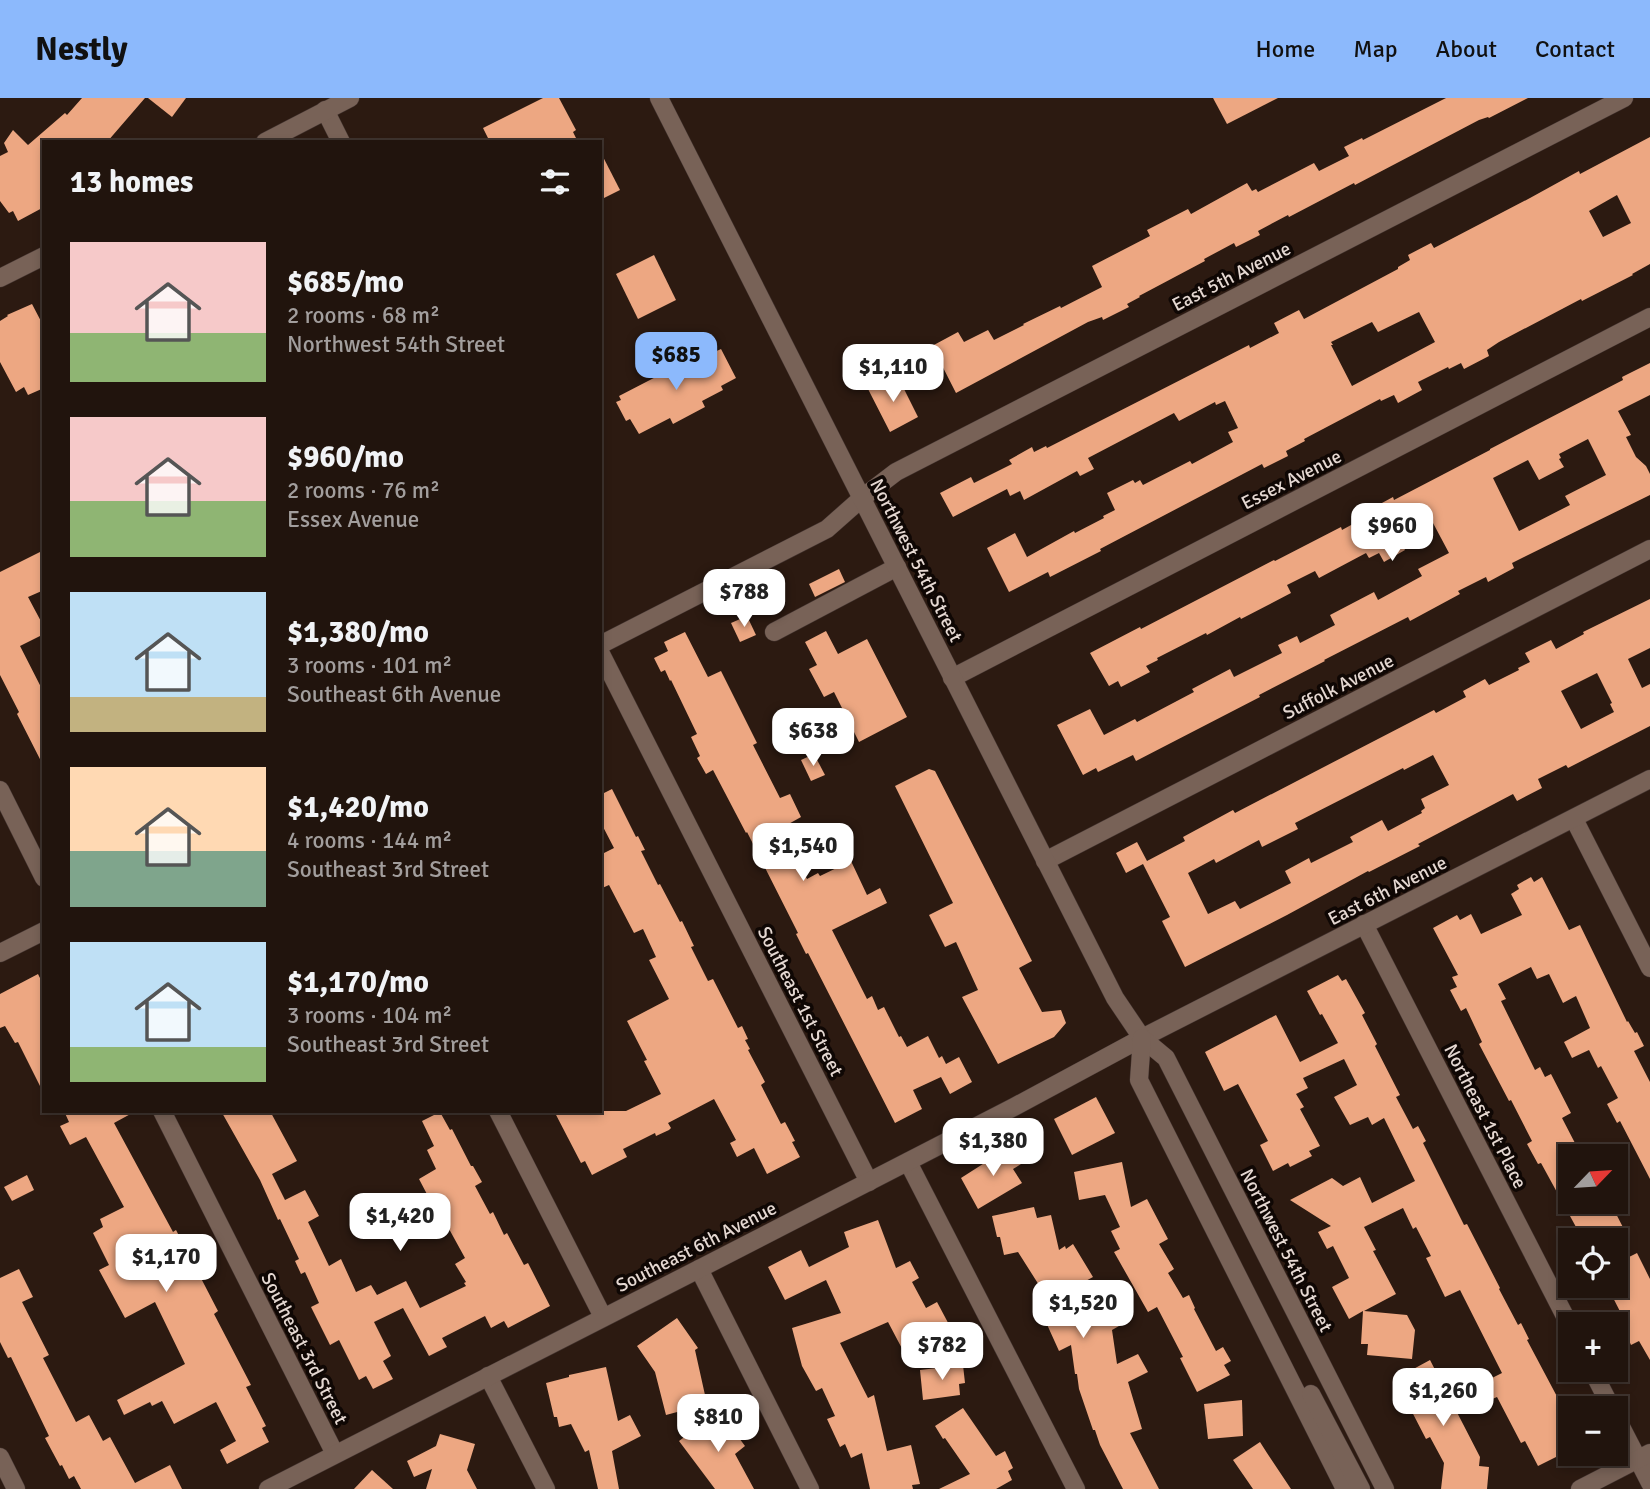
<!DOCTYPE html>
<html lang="en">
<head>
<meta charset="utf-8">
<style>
	:root { --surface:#21140d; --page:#2d211b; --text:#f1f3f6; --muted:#a29e9d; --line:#3e332e; --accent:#8cb9fc }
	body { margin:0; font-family:Signika,sans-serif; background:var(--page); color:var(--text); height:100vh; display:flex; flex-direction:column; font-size:26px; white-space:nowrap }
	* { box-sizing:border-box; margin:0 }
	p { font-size:23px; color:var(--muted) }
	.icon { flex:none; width:38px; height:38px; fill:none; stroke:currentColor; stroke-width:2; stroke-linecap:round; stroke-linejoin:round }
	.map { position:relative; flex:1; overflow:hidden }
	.details { position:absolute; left:42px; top:42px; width:560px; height:973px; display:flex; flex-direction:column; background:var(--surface); border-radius:0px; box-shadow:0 4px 10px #0003,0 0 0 2px var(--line) }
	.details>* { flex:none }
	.needle { width:46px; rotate:65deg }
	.controls { position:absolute; left:1558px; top:1046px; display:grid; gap:14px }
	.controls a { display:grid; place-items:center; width:70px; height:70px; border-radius:0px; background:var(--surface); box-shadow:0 4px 10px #0003,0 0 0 2px var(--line); font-size:35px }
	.price { position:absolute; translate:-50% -60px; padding:0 16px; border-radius:14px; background:#fff; color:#222; font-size:23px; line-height:46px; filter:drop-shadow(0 2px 4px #0008) }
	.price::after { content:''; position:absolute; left:50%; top:42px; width:21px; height:16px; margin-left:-10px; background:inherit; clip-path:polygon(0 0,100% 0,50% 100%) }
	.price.selected { background:var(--accent); color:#111 }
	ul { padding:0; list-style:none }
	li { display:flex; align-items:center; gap:21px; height:175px; padding:0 28px }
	li span { display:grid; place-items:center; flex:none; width:196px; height:140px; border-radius:0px; color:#555 }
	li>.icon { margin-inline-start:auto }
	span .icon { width:84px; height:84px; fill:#fffc; stroke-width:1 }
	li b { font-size:30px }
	h2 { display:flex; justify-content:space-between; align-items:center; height:84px; padding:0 28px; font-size:30px }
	header { display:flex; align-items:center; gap:42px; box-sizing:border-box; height:98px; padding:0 35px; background:var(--accent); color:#111 }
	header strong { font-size:33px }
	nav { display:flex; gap:38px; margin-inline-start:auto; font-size:24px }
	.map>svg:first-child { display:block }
</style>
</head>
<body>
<header>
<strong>Nestly</strong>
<nav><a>Home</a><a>Map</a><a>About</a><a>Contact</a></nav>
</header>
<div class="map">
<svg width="1650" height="1391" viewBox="0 0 1650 1391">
	<rect width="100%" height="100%" fill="#2c1a11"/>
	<!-- building -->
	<g fill="#eda782" fill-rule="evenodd">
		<polygon points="82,0 145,0 107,44 44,44 44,109 18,123 13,113 9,115 0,103 0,58 8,54 4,45 13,32 28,47 65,15 67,17"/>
		<polygon points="148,0 186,0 172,19"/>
		<polygon points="543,0 559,0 576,32 573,34 578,44 490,44 483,30"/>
		<polygon points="1213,0 1278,0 1227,26"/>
		<polygon points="1446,0 1528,0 1489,20 1488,19 1479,22 1355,87 1354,85 1289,119 1288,117 1258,133 1260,137 1236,149 1234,145 1204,161 1205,163 1139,198 1140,199 1127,206 1129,209 1103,222 1102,219 1088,224 956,295 932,248 958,234 964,244 988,232 994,242 1024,227 1023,226 1060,208 1061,210 1102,189 1092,168 1150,138 1147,132 1188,111 1191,116 1247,85 1252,93 1256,91 1258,94 1314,65 1319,73 1349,58 1344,49 1362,40 1363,42"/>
		<path d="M1650,39v127l-18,10 1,1 -51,26 -1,-2 -82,43 -12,8 2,6 -25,13 -3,-6 -12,6 -1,-2 -30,15 4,8 -24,13 -4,-8 -13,6 -1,-2 -76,40 1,2 -19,10 2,5 -24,12 -2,-4 -162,85 1,2 -51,26 -2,-5 -39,20 -22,-44 28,-15 12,24 47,-26 1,2 29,-15 -1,-2 12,-6 -8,-17 26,-13 2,3 5,-3 3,5 47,-24 2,3 41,-22 -5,-10 10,-4 -13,-27 -9,4 -1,-3 -36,19 -5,-8 -86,45 6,11 -14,7 -3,-5 -53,29 -4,-9 -10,5 -3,-7 -54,28 -13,-24 31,-16 3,6 38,-19 -3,-4 23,-13 2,5 12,-6 1,2 202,-103 1,3 29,-15 -5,-10 25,-13 5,9 94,-50v-2l12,-7 -2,-5 23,-12 3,5 96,-50 49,-27 1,3zM1617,97l14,28 -28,14 -14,-26zM1419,214l16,30 -83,44 -21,-41h2l-2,-3 41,-20 6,10z"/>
		<polygon points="600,53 620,92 600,102"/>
		<polygon points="654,157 676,202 638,221 616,176"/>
		<polygon points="32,206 44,229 44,290 28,297 24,289 16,294 0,264 0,223 8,218 7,217"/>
		<polygon points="721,251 736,280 721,288 723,292 702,303 705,309 673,326 670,320 639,336 630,321 626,323 616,304 621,302 619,298 704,254 706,258"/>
		<path d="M1650,265v32l-32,16 13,24 -5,2 10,20 10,9 4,8v21l-138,68 2,5 -26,14 -2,-5 -28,14 2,3 -50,27 -2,-4 -84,43 1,1 -66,34 1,2 -124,64 -3,-6 -35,17 -2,-4 -13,7 -26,-50 33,-16 14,26 31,-16 2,3 57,-30 -2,-3 38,-20 4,8 48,-24 -4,-8 19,-9 3,7 35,-18 -5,-10 44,-23 4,8 44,-24 -4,-7 31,-16 -16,-30 -33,18 5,9 -21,12 -5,-9 -10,5 -3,-5 -47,25 -4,-7 -28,14 4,8 -50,26 -1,-2 -33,18 -1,-2 -49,25 1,2 -12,6 4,6 -29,15 -3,-6 -9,5 -19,-33 50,-26 1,2 133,-69 1,1 66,-34 1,3 29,-16 -2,-4 24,-13 1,3 96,-50v-1l133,-69 -1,-3zM1588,341l18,36 -41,21 5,9 -51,26 -26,-53 35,-18 11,20 25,-13 -5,-8 2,-1 -2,-4z"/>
		<polygon points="898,279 918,319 890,334 868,291 881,284 882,287"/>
		<polygon points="44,452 44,492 28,499 44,529 44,536 20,548 44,595 44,669 17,616 19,614 0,577 0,474"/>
		<polygon points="839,471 845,484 815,499 809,486"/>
		<path d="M1650,501v49l-22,11 14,29 8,-4v42l-82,42 -2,-3 -28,14 4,9 -25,13 -4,-7 -95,50 2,2 -51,26 -1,-1 -81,44 -102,52 -23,-46 8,-4 -27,-53 -17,9 -10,-20 21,-11 10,19 38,-20 -2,-4 50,-27 2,3 199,-103 2,3 30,-16 -3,-6 22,-12 4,6 30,-15 -1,-2 12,-6 -5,-9 26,-13 5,9 28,-15 -1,-2zM1597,575l15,30 -2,1 4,8 -33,17 -20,-38zM1433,657l16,30 -28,14 4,9 -4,3 1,2 -34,18 -6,-11 -32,17 3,5 -42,21 -2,-5 -24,13 6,12 -51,26 -5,-8 -27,13 -20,-41 26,-14 2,4 43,-23 3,7 36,-18 -3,-6 108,-55 1,2z"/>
		<polygon points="747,518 756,537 740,544 731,525"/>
		<polygon points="826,533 838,556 867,541 907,619 859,644 834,594 824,599 809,571 817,567 805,544"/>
		<polygon points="685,534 708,579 721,573 757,645 753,647 780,700 790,696 801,719 785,728 797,753 793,755 807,781 818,775 820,778 851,763 867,797 880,790 887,805 832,832 867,901 872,898 878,912 884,909 899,939 901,938 907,949 928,938 939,960 942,958 946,966 959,959 972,984 950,996 941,979 913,992 922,1011 895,1025 808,855 806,856 796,836 798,835 747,734 746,735 713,672 706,676 697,660 700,658 691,639 697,636 671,582 670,583 665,572 661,574 654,560 668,553 664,544"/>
		<polygon points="814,656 825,677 811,683 801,662"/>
		<polygon points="929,671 935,673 1032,863 1019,870 1042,914 1061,912 1066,925 1054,939 998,966 962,899 978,892 956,844 945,849 929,817 953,805 895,688"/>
		<polygon points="612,691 636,739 638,738 645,752 641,753 658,787 660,786 680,824 682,823 694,848 691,849 708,883 713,881 738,930 742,928 748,941 745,942 750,951 748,952 765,984 761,987 781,1026 785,1024 795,1043 792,1044 800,1059 767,1076 754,1050 737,1059 730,1045 736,1042 714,1001 668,1025 671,1030 669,1032 656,1038 655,1035 623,1051 627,1059 592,1077 585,1063 581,1065 554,1013 626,1013 661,996 644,963 647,962 627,923 669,901 649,862 656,859 643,831 634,835 609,787 600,791 600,757 614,750 600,723 600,697"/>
		<polygon points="1531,779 1534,784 1542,779 1569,832 1580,827 1627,924 1628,923 1635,935 1637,934 1644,948 1634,953 1650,984 1650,1081 1620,1023 1617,1025 1607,1006 1618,1000 1601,968 1598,970 1589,952 1572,960 1564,944 1590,930 1576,898 1563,905 1549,876 1537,881 1531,869 1498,886 1506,901 1501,903 1535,972 1540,969 1545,979 1551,976 1571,1015 1562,1020 1576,1047 1570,1050 1570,1104 1610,1104 1630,1143 1580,1143 1573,1131 1576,1129 1541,1065 1538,1066 1527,1046 1532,1043 1511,1002 1509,1003 1479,946 1482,944 1466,910 1461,913 1450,892 1457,889 1452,879 1458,877 1433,830 1457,817 1460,822 1471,816 1481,836 1522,817 1511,796 1519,791 1517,787"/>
		<polygon points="38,876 44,888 44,996 18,944 15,945 5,928 0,930 0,896"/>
		<polygon points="1338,877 1342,883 1346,881 1365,915 1362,917 1377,946 1375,948 1400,997 1396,999 1413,1031 1418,1028 1426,1043 1423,1045 1464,1127 1467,1126 1500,1190 1499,1191 1518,1227 1521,1225 1529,1241 1527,1242 1570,1323 1570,1355 1557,1362 1556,1359 1538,1368 1525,1343 1521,1345 1497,1299 1490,1302 1482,1285 1502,1275 1460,1192 1445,1199 1426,1160 1431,1158 1416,1129 1413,1131 1403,1110 1364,1129 1376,1152 1373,1153 1396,1196 1364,1213 1407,1217 1415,1232 1412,1261 1367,1257 1368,1246 1361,1246 1363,1213 1349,1221 1332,1189 1349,1180 1333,1148 1327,1151 1318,1134 1331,1128 1290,1102 1332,1080 1343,1088 1360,1079 1372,1105 1415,1083 1384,1020 1372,1027 1368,1019 1350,1027 1334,999 1357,987 1344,961 1303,980 1308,990 1296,996 1304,1009 1300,1011 1320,1048 1309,1053 1312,1058 1290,1069 1288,1065 1273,1073 1260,1047 1268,1043 1238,986 1224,993 1205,954 1276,917 1300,964 1338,945 1322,916 1320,917 1307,893"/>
		<polygon points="1096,999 1115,1035 1072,1057 1054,1021"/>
		<polygon points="64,1013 136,1013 114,1025 173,1134 176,1132 218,1213 214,1216 251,1287 246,1289 266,1328 262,1330 269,1344 227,1366 220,1352 236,1343 216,1304 174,1326 162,1303 152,1308 150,1304 124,1317 117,1302 185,1266 155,1204 125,1220 99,1172 109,1167 93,1135 103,1129 100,1121 124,1109 86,1039 70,1047 60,1028 69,1024"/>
		<polygon points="221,1013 270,1013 297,1063 272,1076 285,1102 305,1092 319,1118 308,1124 329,1168 341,1161 356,1194 371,1187 377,1197 406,1183 420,1210 466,1188 464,1185 466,1184 455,1166 465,1160 443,1120 440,1121 419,1081 436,1071 427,1052 434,1048 422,1023 440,1014 450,1032 452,1031 471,1068 473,1068 482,1084 475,1088 490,1116 493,1114 504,1137 507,1135 524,1167 528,1165 550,1208 508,1230 504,1223 491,1230 485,1218 442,1240 447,1249 429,1258 403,1210 374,1224 391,1258 383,1263 393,1281 373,1291 366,1278 359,1282 339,1242 330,1247 311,1209 319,1205 305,1174 301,1176 295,1163 299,1161 280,1121 278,1122 260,1082"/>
		<polygon points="1011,1048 1021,1066 1013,1071 1022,1085 978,1111 961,1080"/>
		<polygon points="1122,1064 1131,1109 1147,1101 1168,1141 1159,1146 1174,1171 1168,1175 1183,1200 1189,1197 1195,1210 1194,1211 1216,1253 1223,1249 1231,1263 1224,1267 1230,1277 1197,1294 1180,1260 1183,1259 1157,1209 1148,1214 1114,1154 1120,1151 1111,1133 1120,1129 1105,1097 1079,1102 1074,1074"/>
		<polygon points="27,1077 34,1092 12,1103 4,1089"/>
		<polygon points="1034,1109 1037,1120 1051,1117 1059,1152 1065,1148 1066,1151 1073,1146 1093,1179 1082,1185 1096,1217 1111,1211 1119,1228 1112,1232 1117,1266 1138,1256 1148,1274 1128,1284 1142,1331 1130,1335 1159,1391 1123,1391 1100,1347 1095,1332 1093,1332 1079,1291 1077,1276 1075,1276 1071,1247 1059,1253 1040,1211 1051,1206 1018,1154 1004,1157 1000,1139 997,1139 992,1118"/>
		<polygon points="878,1122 896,1170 910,1163 919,1180 912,1184 926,1210 937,1204 954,1236 907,1260 888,1224 840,1245 868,1300 874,1297 887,1353 911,1347 920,1386 912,1387 913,1391 870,1391 862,1355 851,1360 845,1346 840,1349 827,1321 835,1318 822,1290 816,1293 802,1268 792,1230 841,1215 826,1182 785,1202 768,1169 801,1152 809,1169 849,1149 844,1134"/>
		<polygon points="1637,1155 1650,1181 1650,1262 1639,1243 1631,1247 1623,1229 1627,1227 1607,1188 1615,1188 1615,1166"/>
		<polygon points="19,1171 33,1199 22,1204 49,1257 43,1260 76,1324 89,1317 103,1343 110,1339 135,1385 170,1367 182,1391 81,1391 74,1378 69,1381 62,1367 60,1368 45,1340 49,1338 11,1259 8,1260 0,1244 0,1180"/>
		<polygon points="677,1220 698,1250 695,1252 707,1306 666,1317 655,1274 637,1248"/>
		<polygon points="1430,1262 1480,1359 1479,1368 1489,1369 1487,1391 1441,1391 1444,1365 1430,1339 1426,1341 1395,1281"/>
		<polygon points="963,1267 965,1285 959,1286 960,1297 923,1302 920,1272"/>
		<polygon points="606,1269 618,1323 630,1317 641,1338 612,1353 619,1391 598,1391 589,1352 585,1354 571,1326 559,1329 557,1319 554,1319 546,1285 569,1279 569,1277"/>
		<polygon points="1242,1302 1243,1338 1208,1341 1204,1306"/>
		<polygon points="963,1310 996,1358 1005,1353 1013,1370 1008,1373 1012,1382 996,1391 939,1391 970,1376 945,1340 943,1341 935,1328"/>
		<polygon points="719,1313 745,1348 735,1356 754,1391 715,1391 679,1343"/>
		<polygon points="440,1336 475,1346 467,1372 477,1391 426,1391 432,1371 414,1379 407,1363 436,1348"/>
		<polygon points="1260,1344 1267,1355 1291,1391 1253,1391 1233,1362"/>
		<polygon points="372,1372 393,1391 354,1391"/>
	</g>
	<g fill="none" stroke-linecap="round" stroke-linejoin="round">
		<!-- minor casing -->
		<g stroke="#42332f" stroke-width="19">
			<g id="minor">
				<polyline points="325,12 341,44"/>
				<polyline points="774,534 897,469"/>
				<polyline points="600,547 827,431 862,400 896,374 1624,0"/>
				<polyline points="600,554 869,1084"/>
				<polyline points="952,580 1650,219"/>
				<polyline points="0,692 44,780"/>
				<polyline points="1574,721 1650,870"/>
				<polyline points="1045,763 1650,451"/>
				<polyline points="1364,826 1570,1228"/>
				<polyline points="0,855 44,833"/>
				<polyline points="162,1013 335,1356"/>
				<polyline points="498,1013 603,1219"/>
				<polyline points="908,1064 1076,1391"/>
				<polyline points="699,1171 810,1391"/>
				<polyline points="1592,1272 1612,1311"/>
				<polyline points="488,1278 546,1391"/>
				<polyline points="1615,1317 1650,1385"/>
				<polyline points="0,1359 16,1391"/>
				<polyline points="1580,1391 1650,1355"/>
			</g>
		</g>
		<!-- tertiary casing -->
		<g stroke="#42332f" stroke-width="19">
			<polyline id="tertiary" points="268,1391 699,1171 1014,1009 1142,940 1650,681"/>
		</g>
		<!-- secondary casing -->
		<g stroke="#42332f" stroke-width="19">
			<g id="secondary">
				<polyline points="659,0 1115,900 1142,940 1166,960 1385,1391"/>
				<polyline points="265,44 350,0"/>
				<polyline points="0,180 44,158"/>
				<polyline points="1142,940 1139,982 1345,1391"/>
				<polyline points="1311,1296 1361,1391"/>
			</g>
		</g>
		<!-- minor -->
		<use href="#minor" stroke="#786257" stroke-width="18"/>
		<!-- tertiary -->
		<use href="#tertiary" stroke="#786257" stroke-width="18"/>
		<!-- secondary -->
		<use href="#secondary" stroke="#786257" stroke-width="18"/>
	</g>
	<g text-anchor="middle" stroke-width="7" stroke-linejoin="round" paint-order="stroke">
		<!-- street labels -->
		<g font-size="19" fill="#e5d8d2" stroke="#0f0704">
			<text transform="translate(1231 178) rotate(-27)" y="7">East 5th Avenue</text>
			<text transform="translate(1291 381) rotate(-27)" y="7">Essex Avenue</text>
			<text transform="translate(917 462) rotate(63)" y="7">Northwest 54th Street</text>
			<text transform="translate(1338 588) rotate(-27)" y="7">Suffolk Avenue</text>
			<text transform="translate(1387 792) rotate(-27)" y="7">East 6th Avenue</text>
			<text transform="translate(801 903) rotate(63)" y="7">Southeast 1st Street</text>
			<text transform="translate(1486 1018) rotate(63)" y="7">Northeast 1st Place</text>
			<text transform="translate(696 1148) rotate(-27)" y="7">Southeast 6th Avenue</text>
			<text transform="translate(1287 1152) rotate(63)" y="7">Northwest 54th Street</text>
			<text transform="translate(305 1250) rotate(63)" y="7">Southeast 3rd Street</text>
		</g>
	</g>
</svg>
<div class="controls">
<a><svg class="needle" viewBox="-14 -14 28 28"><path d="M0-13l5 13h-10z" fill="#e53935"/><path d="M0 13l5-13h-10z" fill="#a29e9d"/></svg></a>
<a><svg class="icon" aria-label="locate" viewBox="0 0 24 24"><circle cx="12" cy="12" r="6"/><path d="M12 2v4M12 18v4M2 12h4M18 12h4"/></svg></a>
<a>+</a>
<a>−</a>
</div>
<b class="price selected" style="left:676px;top:294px">$685</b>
<b class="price" style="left:893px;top:306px">$1,110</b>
<b class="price" style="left:1392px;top:465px">$960</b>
<b class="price" style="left:744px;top:531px">$788</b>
<b class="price" style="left:813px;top:670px">$638</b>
<b class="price" style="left:803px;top:785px">$1,540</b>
<b class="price" style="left:993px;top:1080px">$1,380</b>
<b class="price" style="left:400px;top:1155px">$1,420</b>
<b class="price" style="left:166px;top:1196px">$1,170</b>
<b class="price" style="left:1083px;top:1242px">$1,520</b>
<b class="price" style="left:942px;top:1284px">$782</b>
<b class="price" style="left:1443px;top:1330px">$1,260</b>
<b class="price" style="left:718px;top:1356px">$810</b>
<section class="details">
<h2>13 homes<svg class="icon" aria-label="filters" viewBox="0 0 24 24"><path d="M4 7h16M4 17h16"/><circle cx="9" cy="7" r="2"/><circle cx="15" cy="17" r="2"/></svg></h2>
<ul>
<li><span style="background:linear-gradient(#f6c9c9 65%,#8fb573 0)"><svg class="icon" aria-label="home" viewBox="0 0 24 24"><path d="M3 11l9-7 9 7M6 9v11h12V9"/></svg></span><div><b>$685/mo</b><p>2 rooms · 68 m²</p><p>Northwest 54th Street</p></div></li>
<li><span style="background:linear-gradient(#f6c9c9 60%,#8fb573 0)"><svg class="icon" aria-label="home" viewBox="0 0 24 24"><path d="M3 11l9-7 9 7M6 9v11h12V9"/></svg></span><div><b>$960/mo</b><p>2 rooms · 76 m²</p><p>Essex Avenue</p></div></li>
<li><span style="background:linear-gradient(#bfe0f5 75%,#c2b280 0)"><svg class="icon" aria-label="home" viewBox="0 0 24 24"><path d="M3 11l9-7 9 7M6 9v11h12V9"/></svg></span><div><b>$1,380/mo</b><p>3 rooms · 101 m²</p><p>Southeast 6th Avenue</p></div></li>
<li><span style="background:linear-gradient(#ffd9b3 60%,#7fa58c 0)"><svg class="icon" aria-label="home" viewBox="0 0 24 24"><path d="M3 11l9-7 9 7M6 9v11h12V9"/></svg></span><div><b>$1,420/mo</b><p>4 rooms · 144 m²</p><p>Southeast 3rd Street</p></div></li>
<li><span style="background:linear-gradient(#bfe0f5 75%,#8fb573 0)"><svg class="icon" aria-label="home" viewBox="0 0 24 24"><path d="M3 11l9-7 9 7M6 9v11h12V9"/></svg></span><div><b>$1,170/mo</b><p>3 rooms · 104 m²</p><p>Southeast 3rd Street</p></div></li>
</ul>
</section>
</div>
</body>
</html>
